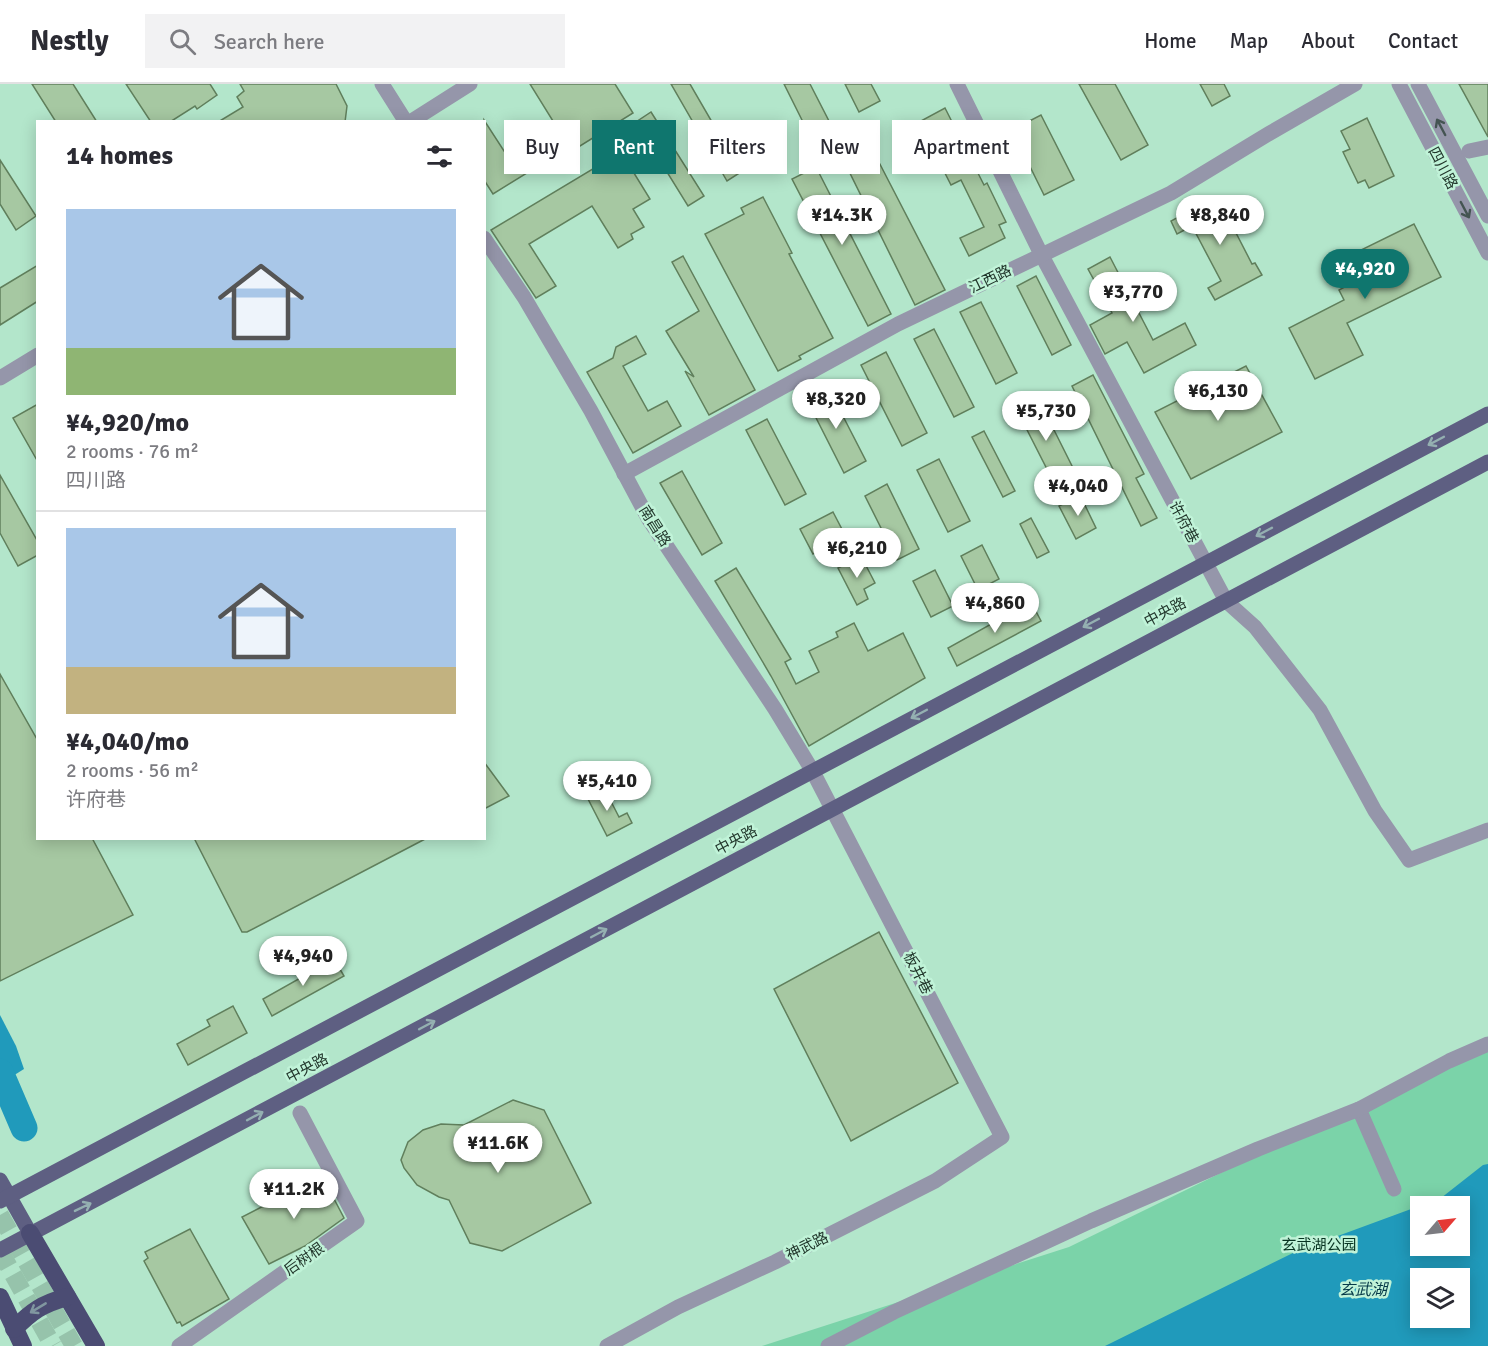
<!DOCTYPE html>
<html lang="en">
<head>
<meta charset="utf-8">
<style>
	:root { --surface:#fff; --page:#f2f2f3; --text:#2b2b33; --muted:#7c7c81; --line:#e1e1e2; --accent:#0f766e }
	body { margin:0; font-family:Signika,"Noto Sans SC",sans-serif; background:var(--page); color:var(--text); height:100vh; display:flex; flex-direction:column; font-size:22px; white-space:nowrap }
	* { box-sizing:border-box; margin:0 }
	p { font-size:20px; color:var(--muted) }
	.icon { flex:none; width:33px; height:33px; fill:none; stroke:currentColor; stroke-width:2; stroke-linecap:round; stroke-linejoin:round }
	.map { position:relative; flex:1; overflow:hidden }
	.details { position:absolute; left:36px; top:36px; width:450px; height:720px; display:flex; flex-direction:column; background:var(--surface); border-radius:0px; box-shadow:0 3px 15px #0003 }
	.details>* { flex:none }
	.hud { position:absolute; left:504px; top:36px; width:570px; height:54px; display:flex; gap:12px }
	.needle { width:39px; rotate:62deg }
	.tools { position:absolute; left:1410px; top:1112px; display:grid; gap:12px }
	.tools a { display:grid; place-items:center; width:60px; height:60px; border-radius:0px; background:var(--surface); box-shadow:0 3px 15px #0003; font-size:30px }
	.price { position:absolute; translate:-50% -51px; padding:0 14px; border-radius:21px; background:#fff; color:#222; font-size:20px; line-height:39px; filter:drop-shadow(0 2px 3px #0008) }
	.price::after { content:''; position:absolute; left:50%; top:36px; width:18px; height:14px; margin-left:-9px; background:inherit; clip-path:polygon(0 0,100% 0,50% 100%) }
	.price.current { background:var(--accent); color:#fff }
	ul { padding:0; list-style:none }
	li { display:grid; align-content:center; gap:12px; height:318px; padding:0 30px }
	li+li { border-top:2px solid var(--line) }
	li span { display:grid; place-items:center; height:186px; border-radius:0px; color:#555 }
	li>.icon { margin-inline-start:auto }
	span .icon { width:108px; height:108px; fill:#fffc; stroke-width:1 }
	li b { font-size:26px }
	h2 { display:flex; justify-content:space-between; align-items:center; height:72px; padding:0 30px; font-size:26px }
	.chip { padding:0 21px; border-radius:0px; background:var(--surface); box-shadow:0 3px 15px #0003; font-size:21px; line-height:54px }
	.chip.current { background:var(--accent); color:#fff }
	header { display:flex; align-items:center; gap:36px; box-sizing:border-box; height:84px; padding:0 30px; background:var(--surface); border-bottom:2px solid var(--line) }
	header strong { font-size:28px }
	nav { display:flex; gap:33px; margin-inline-start:auto; font-size:21px }
	.search { width:420px; height:54px; background:var(--page); display:flex; align-items:center; gap:15px; box-sizing:border-box; padding:0 21px; border-radius:0px; color:var(--muted); font-size:22px }
	.map>svg:first-child { display:block }
</style>
</head>
<body>
<header>
<strong>Nestly</strong>
<div class="search"><svg class="icon" aria-label="search" viewBox="0 0 24 24"><circle cx="10" cy="10" r="6"/><path d="M15 15l6 6"/></svg>Search here</div>
<nav><a>Home</a><a>Map</a><a>About</a><a>Contact</a></nav>
</header>
<div class="map">
<svg width="1488" height="1262" viewBox="0 0 1488 1262">
	<rect width="100%" height="100%" fill="#b3e6cb"/>
	<!-- green -->
	<path fill="#7bd3a9" fill-rule="evenodd" d="M1488,954v308h-726l307,-99 246,-120zM1420,1122h40v39h-40zM1420,1194h40v39h-40z"/>
	<!-- water -->
	<g fill="#209abb" fill-rule="evenodd">
		<polygon points="0,931 16,962 24,985 0,1000"/>
		<path d="M1488,1080v182h-383l192,-95 144,-53 42,-33zM1420,1122h40v39h-40zM1420,1194h40v39h-40z"/>
	</g>
	<g fill="none" stroke-linecap="round" stroke-linejoin="round">
		<!-- river -->
		<polyline stroke="#209abb" stroke-width="27" points="0,988 24,1044"/>
	</g>
	<!-- building -->
	<g fill="#a6c8a2" stroke="#607f5c" stroke-width="1.5">
		<polygon points="32,0 73,0 97,38 56,38"/>
		<polygon points="126,0 210,0 217,11 197,25 195,22 170,38 151,38"/>
		<polygon points="240,0 336,0 347,22 345,38 218,38 243,23 237,13 244,7"/>
		<polygon points="530,0 615,0 633,29 572,67 569,63 493,110 484,96 484,36 504,67 553,37"/>
		<polygon points="671,0 690,0 741,88 727,97"/>
		<polygon points="784,0 810,0 831,41 810,52"/>
		<polygon points="845,0 871,0 880,17 859,28"/>
		<polygon points="1079,0 1115,0 1148,61 1121,76"/>
		<polygon points="1200,0 1224,0 1230,12 1212,22"/>
		<polygon points="1459,0 1488,0 1488,53"/>
		<polygon points="945,24 984,101 987,99 1006,138 999,141 1005,154 969,172 960,154 984,143 961,96 951,101 919,38"/>
		<polygon points="651,28 704,112 688,122 636,38"/>
		<polygon points="1041,31 1074,96 1044,111 1012,46"/>
		<polygon points="1367,34 1394,92 1369,104 1365,96 1358,99 1343,68 1350,65 1341,47"/>
		<polygon points="869,59 945,206 915,221 842,73"/>
		<polygon points="621,68 650,115 633,125 644,143 631,150 633,155 618,164 592,122 529,160 556,202 536,214 491,146"/>
		<polygon points="0,76 36,132 16,146 0,120"/>
		<polygon points="816,83 891,230 868,242 792,95"/>
		<polygon points="1217,112 1252,180 1255,179 1262,191 1215,216 1208,204 1221,197 1192,142 1177,150 1171,137"/>
		<polygon points="763,113 792,169 789,170 833,254 799,272 801,275 778,287 705,150 744,130 741,124"/>
		<polygon points="1414,140 1441,193 1347,239 1363,271 1315,295 1289,244 1344,216 1339,206 1372,188 1361,166"/>
		<polygon points="683,172 755,306 709,331 685,287 694,293 666,247 699,227 672,178"/>
		<polygon points="1110,173 1153,256 1185,239 1196,261 1144,289 1127,258 1105,270 1090,241 1112,229 1088,185"/>
		<polygon points="38,181 38,217 0,241 0,204"/>
		<polygon points="1036,192 1071,261 1052,271 1017,202"/>
		<polygon points="981,218 1017,289 996,300 960,228"/>
		<polygon points="934,245 974,323 954,333 914,255"/>
		<polygon points="636,252 646,270 623,282 648,327 667,317 681,342 633,369 587,288 613,274 616,263"/>
		<polygon points="886,268 927,349 902,362 861,281"/>
		<polygon points="1246,282 1282,348 1191,395 1155,328"/>
		<polygon points="1093,291 1144,390 1136,394 1157,434 1141,442 1072,302"/>
		<polygon points="828,303 866,377 844,389 806,314"/>
		<polygon points="38,320 38,378 13,334"/>
		<polygon points="1041,320 1073,384 1052,395 1020,332"/>
		<polygon points="767,335 806,410 785,421 746,346"/>
		<polygon points="984,347 1015,407 1003,413 972,353"/>
		<polygon points="939,375 970,437 948,448 917,386"/>
		<polygon points="682,387 722,459 702,471 660,399"/>
		<polygon points="0,391 38,458 38,471 18,482 0,449"/>
		<polygon points="887,400 919,465 897,476 865,412"/>
		<polygon points="1080,411 1096,444 1076,455 1059,422"/>
		<polygon points="833,428 846,453 813,470 800,445"/>
		<polygon points="1031,434 1049,468 1037,474 1020,440"/>
		<polygon points="982,461 999,495 978,506 961,472"/>
		<polygon points="861,472 875,499 864,505 868,515 857,521 838,484"/>
		<polygon points="736,484 791,575 785,578 796,600 819,588 809,567 838,553 836,548 854,539 868,567 903,549 925,594 809,662 771,592 715,497"/>
		<polygon points="935,486 953,522 931,533 913,497"/>
		<polygon points="1031,518 1041,537 957,582 948,564"/>
		<polygon points="0,590 38,657 38,754 92,754 133,831 0,897"/>
		<polygon points="484,678 509,712 484,725"/>
		<polygon points="603,702 619,733 627,729 632,739 607,752 586,711"/>
		<polygon points="194,754 427,754 247,848 242,848"/>
		<polygon points="879,848 958,999 851,1057 774,905"/>
		<polygon points="334,875 344,892 272,932 263,915"/>
		<polygon points="233,922 247,949 188,981 177,960 210,942 207,936"/>
		<polygon points="513,1016 544,1026 591,1119 502,1167 470,1159 449,1116 439,1113 417,1101 404,1084 401,1076 408,1058 423,1046 441,1040 464,1041"/>
		<polygon points="322,1092 344,1134 305,1162 269,1180 242,1133"/>
		<polygon points="190,1145 229,1215 182,1242 180,1238 177,1239 144,1177 148,1174 145,1168"/>
	</g>
	<g fill="none" stroke-linecap="round" stroke-linejoin="round">
		<!-- highway-tunnel -->
		<g stroke="#96c3ab" stroke-width="18" stroke-dasharray="18 9" stroke-linecap="butt">
			<polyline points="0,1131 74,1262"/>
			<polyline points="0,1167 53,1262"/>
		</g>
		<!-- minor -->
		<g stroke="#9596aa" stroke-width="15">
			<polyline points="382,0 406,38"/>
			<polyline points="957,0 1041,170 1226,517 1255,543 1320,626 1375,727 1409,776 1488,746"/>
			<polyline points="1399,0 1488,169"/>
			<polyline points="1418,0 1488,132"/>
			<polyline points="410,38 470,0"/>
			<polyline points="1469,67 1488,63"/>
			<polyline points="484,154 524,213 591,327 648,434 775,625 812,686 1002,1053 935,1097 775,1178 678,1223 607,1262"/>
			<polyline points="0,294 38,271"/>
			<polyline points="624,390 898,240 1171,109 1270,49 1355,0"/>
			<polyline points="1359,1025 1394,1105"/>
			<polyline points="179,1262 357,1137 300,1029"/>
			<polyline points="828,1262 894,1228 1091,1137 1258,1065 1359,1025 1449,977 1488,960"/>
		</g>
		<!-- major -->
		<g stroke="#5e5f82" stroke-width="15">
			<polyline points="0,1096 30,1149"/>
			<polyline points="0,1117 1488,330"/>
			<polyline points="0,1166 1488,378"/>
		</g>
		<!-- highway -->
		<g stroke="#4b4c73" stroke-width="18">
			<polyline points="30,1149 96,1262"/>
			<polyline points="0,1213 23,1262"/>
			<path d="M14,1245c18,-18 28,-25 53,-32"/>
		</g>
	</g>
	<!-- one-way arrows -->
	<defs><path id="oneway-shaft" d="M-6 0H5M1.5-3L5.5 0L1.5 3" fill="none" stroke-width="1.6" stroke-linecap="round" stroke-linejoin="round" transform="scale(1.5)"/></defs>
	<g stroke="#445452">
		<use href="#oneway-shaft" transform="translate(1441 43) rotate(-118)"/>
		<use href="#oneway-shaft" transform="translate(1465 126) rotate(62)"/>
	</g>
	<g stroke="#94b0b1">
		<use href="#oneway-shaft" transform="translate(1436 357) rotate(152)"/>
		<use href="#oneway-shaft" transform="translate(1264 448) rotate(152)"/>
		<use href="#oneway-shaft" transform="translate(1091 539) rotate(152)"/>
		<use href="#oneway-shaft" transform="translate(919 630) rotate(152)"/>
		<use href="#oneway-shaft" transform="translate(599 849) rotate(-28)"/>
		<use href="#oneway-shaft" transform="translate(427 941) rotate(-28)"/>
		<use href="#oneway-shaft" transform="translate(255 1032) rotate(-28)"/>
		<use href="#oneway-shaft" transform="translate(83 1123) rotate(-26)"/>
	</g>
	<use stroke="#8097a0" href="#oneway-shaft" transform="translate(38 1224) rotate(149)"/>
	<g text-anchor="middle" stroke-width="5" stroke-linejoin="round" paint-order="stroke">
		<!-- street labels -->
		<g font-size="15" fill="#22372c" stroke="#c0f3d8">
			<text transform="translate(1443 84) rotate(62)" y="5">四川路</text>
			<text transform="translate(990 195) rotate(-26)" y="5">江西路</text>
			<text transform="translate(1184 438) rotate(62)" y="5">许府巷</text>
			<text transform="translate(655 442) rotate(58)" y="5">南昌路</text>
			<text transform="translate(1165 528) rotate(-28)" y="5">中央路</text>
			<text transform="translate(736 756) rotate(-28)" y="5">中央路</text>
			<text transform="translate(918 889) rotate(63)" y="5">板井巷</text>
			<text transform="translate(307 984) rotate(-28)" y="5">中央路</text>
			<text transform="translate(807 1162) rotate(-26)" y="5">神武路</text>
			<text transform="translate(304 1175) rotate(-35)" y="5">后树根</text>
		</g>
		<!-- park labels -->
		<g font-size="15" fill="#073321" stroke="#c0f3d8">
			<text x="1319" y="1166">玄武湖公园</text>
		</g>
		<!-- water labels -->
		<g font-size="16" font-style="italic" fill="#053948" stroke="#c0f3d8">
			<text x="1363" y="1211">玄武湖</text>
		</g>
	</g>
</svg>
<div class="tools">
<a><svg class="needle" viewBox="-14 -14 28 28"><path d="M0-13l5 13h-10z" fill="#e53935"/><path d="M0 13l5-13h-10z" fill="#7c7c81"/></svg></a>
<a><svg class="icon" aria-label="layers" viewBox="0 0 24 24"><path d="M12 4l9 5-9 5-9-5zM3 14l9 5 9-5"/></svg></a>
</div>
<b class="price" style="left:842px;top:162px">¥14.3K</b>
<b class="price" style="left:1220px;top:162px">¥8,840</b>
<b class="price current" style="left:1365px;top:216px">¥4,920</b>
<b class="price" style="left:1133px;top:239px">¥3,770</b>
<b class="price" style="left:1218px;top:338px">¥6,130</b>
<b class="price" style="left:836px;top:346px">¥8,320</b>
<b class="price" style="left:1046px;top:358px">¥5,730</b>
<b class="price" style="left:1078px;top:433px">¥4,040</b>
<b class="price" style="left:857px;top:495px">¥6,210</b>
<b class="price" style="left:995px;top:550px">¥4,860</b>
<b class="price" style="left:607px;top:728px">¥5,410</b>
<b class="price" style="left:303px;top:903px">¥4,940</b>
<b class="price" style="left:498px;top:1090px">¥11.6K</b>
<b class="price" style="left:294px;top:1136px">¥11.2K</b>
<div class="hud">
<a class="chip">Buy</a>
<a class="chip current">Rent</a>
<a class="chip">Filters</a>
<a class="chip">New</a>
<a class="chip">Apartment</a>
</div>
<section class="details">
<h2>14 homes<svg class="icon" aria-label="filters" viewBox="0 0 24 24"><path d="M4 7h16M4 17h16"/><circle cx="9" cy="7" r="2"/><circle cx="15" cy="17" r="2"/></svg></h2>
<ul>
<li><span style="background:linear-gradient(#a9c7e8 75%,#8fb573 0)"><svg class="icon" aria-label="home" viewBox="0 0 24 24"><path d="M3 11l9-7 9 7M6 9v11h12V9"/></svg></span><div><b>¥4,920/mo</b><p>2 rooms · 76 m²</p><p>四川路</p></div></li>
<li><span style="background:linear-gradient(#a9c7e8 75%,#c2b280 0)"><svg class="icon" aria-label="home" viewBox="0 0 24 24"><path d="M3 11l9-7 9 7M6 9v11h12V9"/></svg></span><div><b>¥4,040/mo</b><p>2 rooms · 56 m²</p><p>许府巷</p></div></li>
</ul>
</section>
</div>
</body>
</html>
